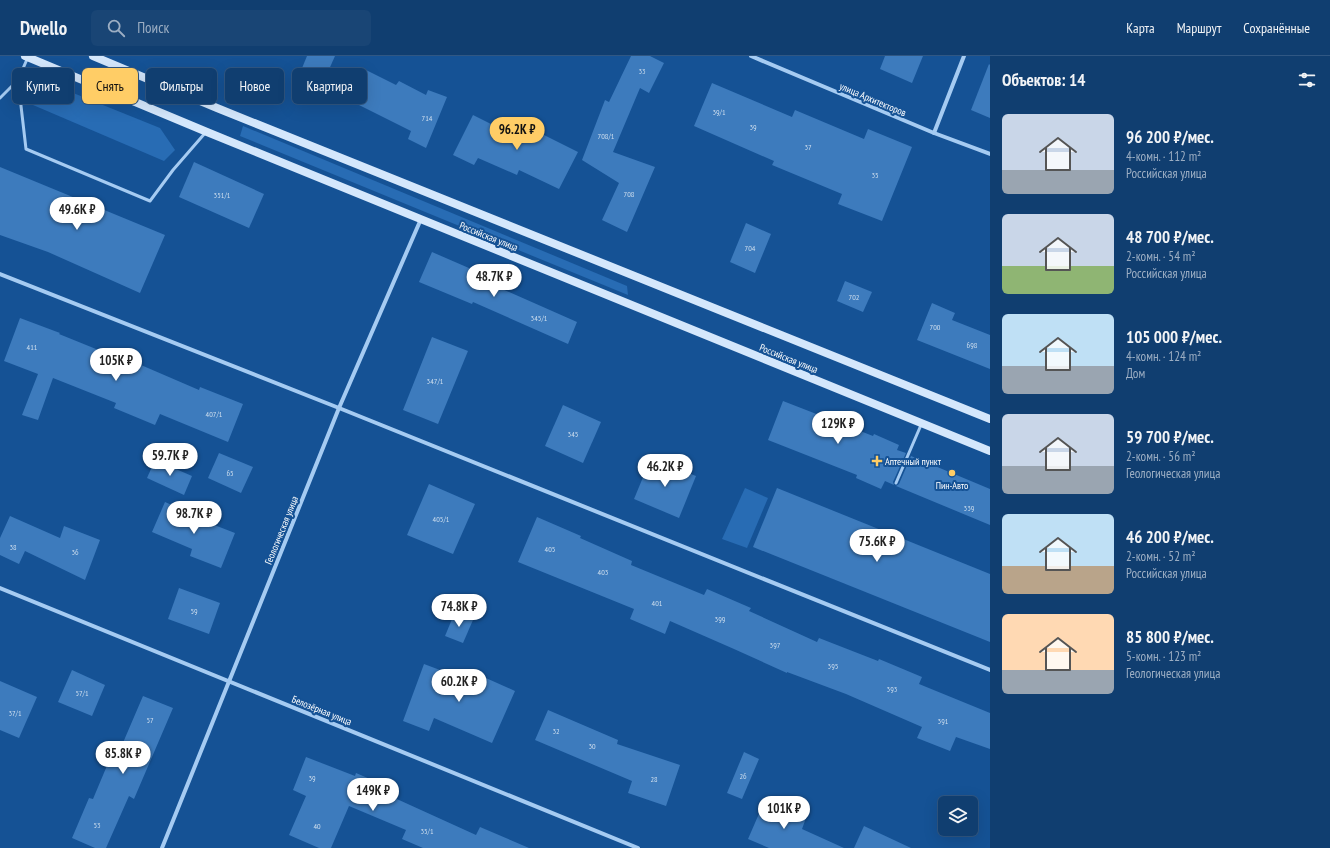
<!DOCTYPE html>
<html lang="ru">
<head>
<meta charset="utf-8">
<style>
	:root { --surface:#103e70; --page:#194575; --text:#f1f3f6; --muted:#9caec3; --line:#305783; --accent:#ffcd66 }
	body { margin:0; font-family:"PT Sans Narrow",sans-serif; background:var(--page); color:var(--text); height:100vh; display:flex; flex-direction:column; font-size:15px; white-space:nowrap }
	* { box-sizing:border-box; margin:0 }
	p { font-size:13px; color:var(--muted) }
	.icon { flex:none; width:22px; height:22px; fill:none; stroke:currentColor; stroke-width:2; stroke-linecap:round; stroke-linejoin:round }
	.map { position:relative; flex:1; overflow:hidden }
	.details { display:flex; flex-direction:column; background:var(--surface); width:340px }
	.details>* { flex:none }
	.guide { position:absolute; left:12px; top:12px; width:380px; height:36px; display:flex; gap:8px }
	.controls { position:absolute; left:938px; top:740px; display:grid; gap:8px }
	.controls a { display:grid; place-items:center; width:40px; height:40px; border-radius:6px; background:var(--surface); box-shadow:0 4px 16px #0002,0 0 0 1px var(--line); font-size:20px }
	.price { position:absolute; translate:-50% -34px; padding:0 9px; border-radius:14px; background:#fff; color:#222; font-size:13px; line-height:26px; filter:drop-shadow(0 1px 2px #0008) }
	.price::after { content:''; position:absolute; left:50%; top:24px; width:12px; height:9px; margin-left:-6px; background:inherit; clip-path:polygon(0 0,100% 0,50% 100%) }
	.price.on { background:var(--accent); color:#111 }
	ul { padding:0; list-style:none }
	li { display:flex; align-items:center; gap:12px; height:100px; padding:0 12px }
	li span { display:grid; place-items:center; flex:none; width:112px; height:80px; border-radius:6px; color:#555 }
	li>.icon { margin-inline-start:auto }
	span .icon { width:48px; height:48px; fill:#fffc; stroke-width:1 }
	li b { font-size:17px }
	h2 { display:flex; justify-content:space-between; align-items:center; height:48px; padding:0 12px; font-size:17px }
	.pill { padding:0 14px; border-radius:6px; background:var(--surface); box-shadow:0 4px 16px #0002,0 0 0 1px var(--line); font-size:14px; line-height:36px }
	.pill.on { background:var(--accent); color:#111 }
	header { display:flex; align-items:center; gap:24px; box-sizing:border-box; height:56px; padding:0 20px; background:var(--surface); border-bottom:1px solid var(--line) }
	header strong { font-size:19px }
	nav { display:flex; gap:22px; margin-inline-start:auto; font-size:14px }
	.search { width:280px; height:36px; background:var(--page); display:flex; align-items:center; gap:10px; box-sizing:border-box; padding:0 14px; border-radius:6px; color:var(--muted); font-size:15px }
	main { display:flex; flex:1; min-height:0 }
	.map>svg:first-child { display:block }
</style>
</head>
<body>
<header>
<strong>Dwello</strong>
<div class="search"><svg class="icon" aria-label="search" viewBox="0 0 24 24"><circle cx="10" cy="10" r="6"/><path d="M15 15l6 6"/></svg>Поиск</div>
<nav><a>Карта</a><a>Маршрут</a><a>Сохранённые</a></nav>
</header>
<main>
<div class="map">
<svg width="990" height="792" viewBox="0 0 990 792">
	<rect width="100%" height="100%" fill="#155295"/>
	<!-- green -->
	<g fill="#286cb4">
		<polygon points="36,22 160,72 175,94 164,105 33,49 28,33"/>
		<polygon points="243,70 627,230 628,239 240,80"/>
		<polygon points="745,432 768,442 747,492 722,483"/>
	</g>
	<!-- building -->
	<g fill="#3d7bbd">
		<polygon points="307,0 335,0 323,27 300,17"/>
		<polygon points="631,0 650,0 664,7 649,37 640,32 613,96 655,111 627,176 602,164 619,127 582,104 605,44 609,46"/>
		<polygon points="885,0 923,0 912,27 880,13"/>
		<polygon points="989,8 990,9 990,62 971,54"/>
		<polygon points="364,13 396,29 399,25 426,39 428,34 447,41 426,92 408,83 411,75 349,44"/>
		<polygon points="712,27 792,61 795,54 864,83 868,73 912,91 882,165 838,148 842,138 772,109 774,105 694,70"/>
		<polygon points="473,59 513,79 520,63 538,71 536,75 578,96 559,133 519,114 517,119 478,102 474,109 453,99"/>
		<polygon points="194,106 264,138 249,172 179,141"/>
		<polygon points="0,111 165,179 140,237 48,196 0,179"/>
		<polygon points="746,167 771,178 755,217 730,206"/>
		<polygon points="432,196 485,219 482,224 577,266 568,288 473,246 472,248 419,226"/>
		<polygon points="845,225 872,236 863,256 837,245"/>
		<polygon points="932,247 955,257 952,264 990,279 990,313 917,284"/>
		<polygon points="20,262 60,277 59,278 133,308 134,306 199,334 200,331 243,348 228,386 160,358 155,369 114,352 116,347 53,322 38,364 22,359 38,318 4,305"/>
		<polygon points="432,281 468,295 438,368 403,354"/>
		<polygon points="783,345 873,380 874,378 899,389 897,394 906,397 893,426 894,429 885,425 881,433 856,422 857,419 768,384"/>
		<polygon points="563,349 601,366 583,407 545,390"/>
		<polygon points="219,397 253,411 241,437 208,422"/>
		<polygon points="911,400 990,433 990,469 896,430 899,428"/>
		<polygon points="651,402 696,420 679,462 634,443"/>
		<polygon points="155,404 192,420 184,439 147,422"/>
		<polygon points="429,428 475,448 453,498 407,479"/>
		<polygon points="777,432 990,518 990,586 753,491"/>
		<polygon points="165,446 192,458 191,460 235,477 221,512 190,500 192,493 152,476"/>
		<polygon points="10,460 60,482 64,470 100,484 85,524 25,495 19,508 0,499 0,482"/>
		<polygon points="537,461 581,480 580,482 632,505 631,509 704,539 707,533 751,552 749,555 817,586 819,582 878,605 879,603 922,621 919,628 990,657 990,693 956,681 950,695 917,682 922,671 846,638 787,616 787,617 734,593 670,565 665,578 630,563 634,553 518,506"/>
		<polygon points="179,532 220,547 209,578 168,563"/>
		<polygon points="455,556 473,564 463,587 445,580"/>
		<polygon points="424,608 464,623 468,614 515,635 492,687 434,662 429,675 403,665"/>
		<polygon points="72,614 105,629 92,660 58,646"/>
		<polygon points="0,625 37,641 19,682 0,674"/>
		<polygon points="143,640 173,652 134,743 129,740 106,792 95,792 72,782 89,742 93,743 114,693 119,696"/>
		<polygon points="548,654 618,684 617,688 680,709 666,750 628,737 632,725 535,684"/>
		<polygon points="744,696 759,703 742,743 727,737"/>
		<polygon points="306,701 355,720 356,717 391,732 388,739 476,779 480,771 529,792 423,792 402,783 406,774 349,750 331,792 319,792 289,779 306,740 293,734"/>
		<polygon points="765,744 806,762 802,773 844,792 769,792 748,783"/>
		<polygon points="864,770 911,792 854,792"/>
	</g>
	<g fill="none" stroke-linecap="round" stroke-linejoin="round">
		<!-- service -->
		<g stroke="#a5cbf2" stroke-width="3">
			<polyline points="28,1 18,24 26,93 150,145 173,114 206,76"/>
			<polyline points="0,42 18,24"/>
			<polyline points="896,427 921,369"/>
		</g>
		<!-- minor -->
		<g stroke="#a5cbf2" stroke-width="4">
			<polyline points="751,0 934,77 990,98"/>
			<polyline points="934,77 964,0"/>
			<polyline points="0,218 339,352 990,614"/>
			<polyline points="0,532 638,792"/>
			<polyline points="162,792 339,352 421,163"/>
		</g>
		<!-- secondary -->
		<g stroke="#d4e7fc" stroke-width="8">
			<polyline points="25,0 207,76 990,395"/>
			<polyline points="93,0 217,52 990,363"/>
		</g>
	</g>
	<!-- markers -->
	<g fill="#ffcd66" stroke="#155295" stroke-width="1.5">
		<path d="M875 399h4v4h4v4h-4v4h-4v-4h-4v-4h4z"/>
		<circle cx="952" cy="417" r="4"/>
	</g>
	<g text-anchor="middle" stroke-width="4" stroke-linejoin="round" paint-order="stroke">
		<!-- number labels -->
		<g font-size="8" fill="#cedeee">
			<text x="642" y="18">33</text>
			<text x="719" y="59">39/1</text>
			<text x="427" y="65">714</text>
			<text x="753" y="74">39</text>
			<text x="606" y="83">708/1</text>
			<text x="808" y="94">37</text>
			<text x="875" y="122">35</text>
			<text x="629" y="141">708</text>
			<text x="222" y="142">351/1</text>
			<text x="750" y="195">704</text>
			<text x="854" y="244">702</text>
			<text x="539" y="265">345/1</text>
			<text x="935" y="274">700</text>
			<text x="972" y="292">698</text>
			<text x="32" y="294">411</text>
			<text x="435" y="328">347/1</text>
			<text x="214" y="361">407/1</text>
			<text x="573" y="381">345</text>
			<text x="230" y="420">65</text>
			<text x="969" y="455">339</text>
			<text x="441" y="466">405/1</text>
			<text x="13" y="494">38</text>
			<text x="550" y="496">405</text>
			<text x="75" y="499">36</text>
			<text x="603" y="519">403</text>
			<text x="657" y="550">401</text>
			<text x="194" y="558">59</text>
			<text x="720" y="566">399</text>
			<text x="775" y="592">397</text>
			<text x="833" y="613">395</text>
			<text x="892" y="636">393</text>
			<text x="82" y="640">57/1</text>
			<text x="15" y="660">37/1</text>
			<text x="150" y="667">57</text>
			<text x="943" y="668">391</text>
			<text x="556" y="678">32</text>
			<text x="592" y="693">30</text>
			<text x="743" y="723">26</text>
			<text x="312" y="725">39</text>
			<text x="654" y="726">28</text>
			<text x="97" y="772">53</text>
			<text x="317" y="773">40</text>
			<text x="427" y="778">35/1</text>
		</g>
		<!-- street labels -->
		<g font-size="10" fill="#fff" stroke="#155295">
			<text transform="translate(873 43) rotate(23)" y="4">улица Архитекторов</text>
			<text transform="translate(489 180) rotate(22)" y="4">Российская улица</text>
			<text transform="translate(789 302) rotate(22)" y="4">Российская улица</text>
			<text transform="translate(281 474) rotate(-68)" y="4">Геологическая улица</text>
			<text transform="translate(322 654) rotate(22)" y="4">Белозёрная улица</text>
		</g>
		<!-- poi labels -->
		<g font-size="10" fill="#fff" stroke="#155295" text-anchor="start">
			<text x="885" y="409">Аптечный пункт</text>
			<text x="952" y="433" text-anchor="middle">Пин-Авто</text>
		</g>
	</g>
</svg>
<div class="controls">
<a><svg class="icon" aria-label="layers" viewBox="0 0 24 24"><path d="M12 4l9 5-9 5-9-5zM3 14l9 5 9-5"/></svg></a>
</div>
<b class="price on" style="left:517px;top:95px">96.2K ₽</b>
<b class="price" style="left:77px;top:175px">49.6K ₽</b>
<b class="price" style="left:494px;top:242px">48.7K ₽</b>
<b class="price" style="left:116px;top:326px">105K ₽</b>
<b class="price" style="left:838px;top:389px">129K ₽</b>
<b class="price" style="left:170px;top:421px">59.7K ₽</b>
<b class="price" style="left:665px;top:432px">46.2K ₽</b>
<b class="price" style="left:194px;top:479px">98.7K ₽</b>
<b class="price" style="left:877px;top:507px">75.6K ₽</b>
<b class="price" style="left:459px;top:572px">74.8K ₽</b>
<b class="price" style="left:459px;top:647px">60.2K ₽</b>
<b class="price" style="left:123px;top:719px">85.8K ₽</b>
<b class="price" style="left:373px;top:756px">149K ₽</b>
<b class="price" style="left:784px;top:774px">101K ₽</b>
<div class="guide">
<a class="pill">Купить</a>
<a class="pill on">Снять</a>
<a class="pill">Фильтры</a>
<a class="pill">Новое</a>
<a class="pill">Квартира</a>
</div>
</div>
<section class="details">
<h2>Объектов: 14<svg class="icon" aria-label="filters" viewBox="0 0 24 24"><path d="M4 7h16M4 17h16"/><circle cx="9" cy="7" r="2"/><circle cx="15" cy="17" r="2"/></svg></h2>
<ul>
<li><span style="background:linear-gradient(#c9d6e8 70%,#9aa5b1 0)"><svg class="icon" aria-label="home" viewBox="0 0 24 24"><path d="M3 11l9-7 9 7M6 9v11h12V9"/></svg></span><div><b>96 200 ₽/мес.</b><p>4-комн. · 112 m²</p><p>Российская улица</p></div></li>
<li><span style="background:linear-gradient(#c9d6e8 65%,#8fb573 0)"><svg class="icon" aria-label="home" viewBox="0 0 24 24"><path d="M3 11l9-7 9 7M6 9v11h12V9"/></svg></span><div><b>48 700 ₽/мес.</b><p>2-комн. · 54 m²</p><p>Российская улица</p></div></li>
<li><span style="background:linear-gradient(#bfe0f5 65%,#9aa5b1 0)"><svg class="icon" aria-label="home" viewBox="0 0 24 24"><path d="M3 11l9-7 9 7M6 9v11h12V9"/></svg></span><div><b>105 000 ₽/мес.</b><p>4-комн. · 124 m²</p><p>Дом</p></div></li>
<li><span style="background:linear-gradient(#c9d6e8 65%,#9aa5b1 0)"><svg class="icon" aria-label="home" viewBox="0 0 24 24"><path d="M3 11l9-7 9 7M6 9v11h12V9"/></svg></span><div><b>59 700 ₽/мес.</b><p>2-комн. · 56 m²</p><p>Геологическая улица</p></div></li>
<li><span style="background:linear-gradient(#bfe0f5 65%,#b9a48a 0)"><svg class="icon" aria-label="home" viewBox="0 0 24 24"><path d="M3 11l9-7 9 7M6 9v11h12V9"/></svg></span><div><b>46 200 ₽/мес.</b><p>2-комн. · 52 m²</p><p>Российская улица</p></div></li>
<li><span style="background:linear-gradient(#ffd9b3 70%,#9aa5b1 0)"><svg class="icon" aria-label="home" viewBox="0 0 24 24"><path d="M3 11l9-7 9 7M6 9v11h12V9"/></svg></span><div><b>85 800 ₽/мес.</b><p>5-комн. · 123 m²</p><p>Геологическая улица</p></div></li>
</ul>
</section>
</main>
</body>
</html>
